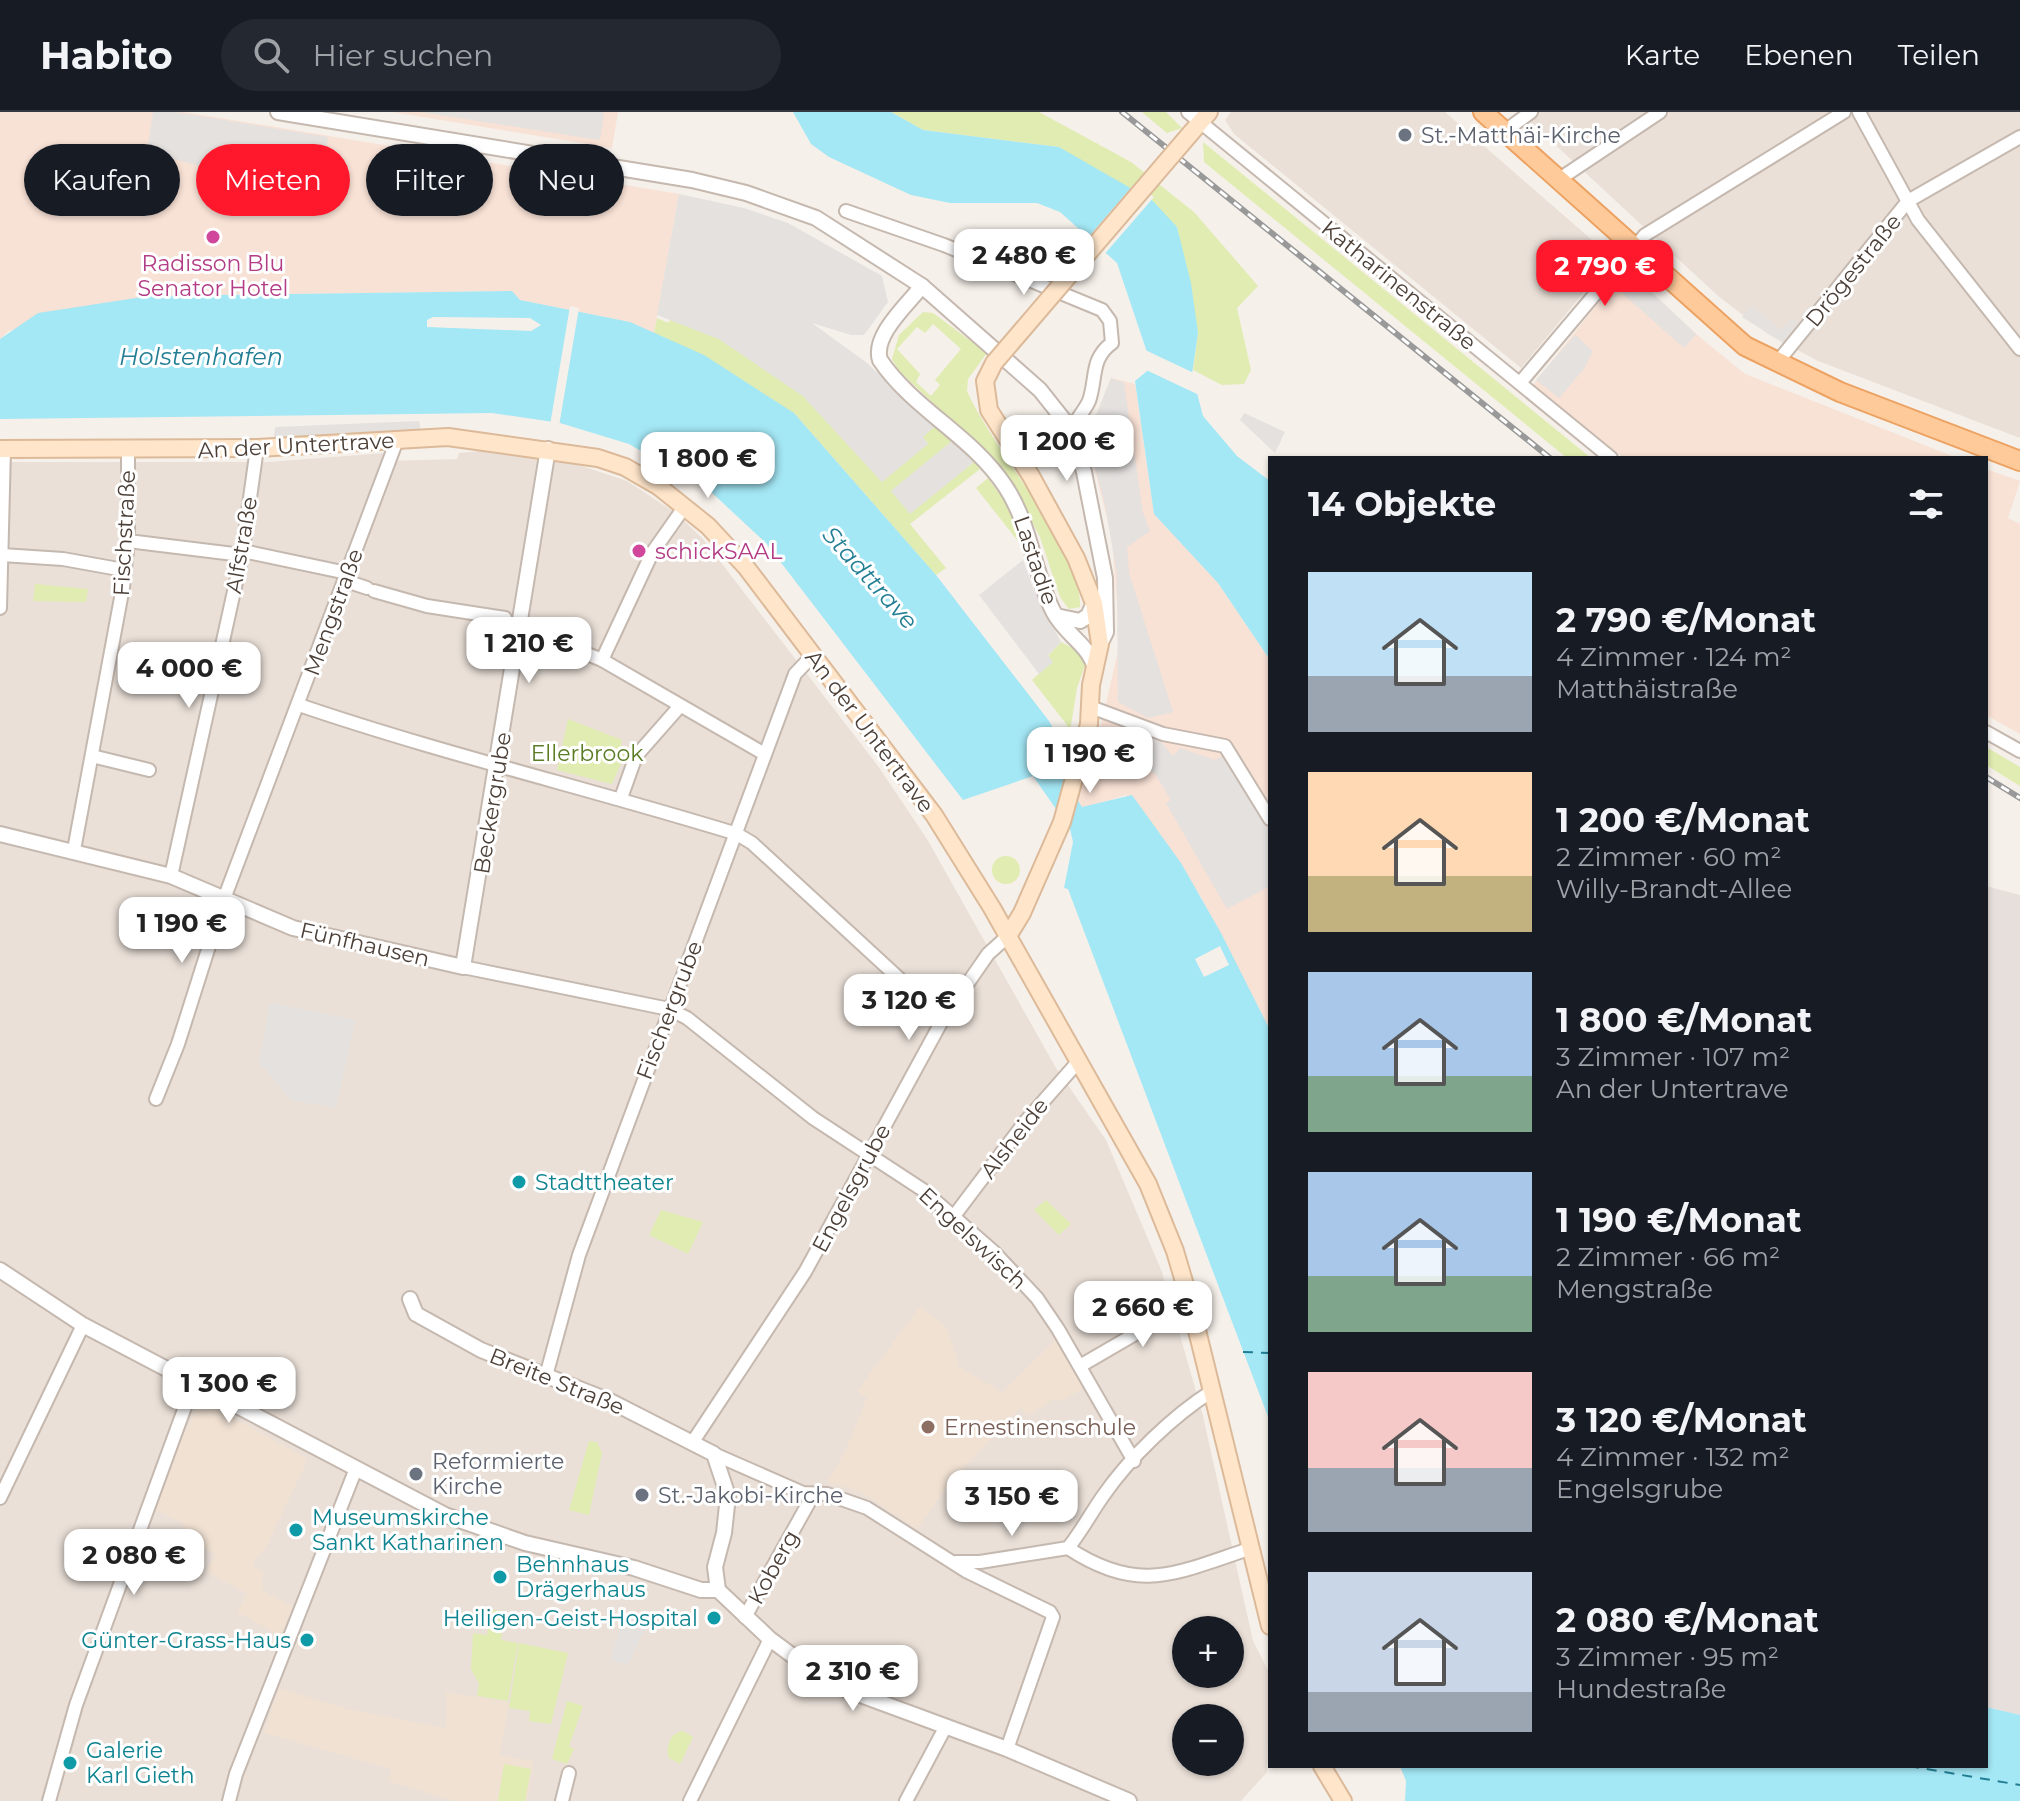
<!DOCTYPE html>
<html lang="de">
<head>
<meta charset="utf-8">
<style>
	:root { --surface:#171b24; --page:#242831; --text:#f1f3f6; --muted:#9ea1a6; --line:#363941; --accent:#ff182c }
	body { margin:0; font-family:Montserrat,sans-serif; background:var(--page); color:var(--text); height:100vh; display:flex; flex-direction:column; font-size:30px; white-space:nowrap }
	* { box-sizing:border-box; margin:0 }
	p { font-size:26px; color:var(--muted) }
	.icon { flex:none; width:44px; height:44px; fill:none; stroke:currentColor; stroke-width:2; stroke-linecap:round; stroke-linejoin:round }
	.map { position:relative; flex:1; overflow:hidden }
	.side { position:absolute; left:1268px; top:344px; width:720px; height:1312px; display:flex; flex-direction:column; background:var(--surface); border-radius:0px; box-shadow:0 2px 6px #0004 }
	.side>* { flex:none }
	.guide { position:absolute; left:24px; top:32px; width:760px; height:72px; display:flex; gap:16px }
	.buttons { position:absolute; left:1172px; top:1504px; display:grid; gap:16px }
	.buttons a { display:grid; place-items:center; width:72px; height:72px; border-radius:50%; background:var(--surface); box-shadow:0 2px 6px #0004; font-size:40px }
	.price { position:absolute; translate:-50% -68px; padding:0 18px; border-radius:16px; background:#fff; color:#222; font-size:26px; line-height:52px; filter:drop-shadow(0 2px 4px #0008) }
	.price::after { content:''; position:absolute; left:50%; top:48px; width:24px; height:18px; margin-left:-12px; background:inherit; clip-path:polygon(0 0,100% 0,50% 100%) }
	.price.current { background:var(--accent); color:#fff }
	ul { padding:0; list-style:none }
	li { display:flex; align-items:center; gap:24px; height:200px; padding:0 40px }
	li span { display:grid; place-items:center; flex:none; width:224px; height:160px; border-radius:0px; color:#555 }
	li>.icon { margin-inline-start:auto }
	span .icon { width:96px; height:96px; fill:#fffc; stroke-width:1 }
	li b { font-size:34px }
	h2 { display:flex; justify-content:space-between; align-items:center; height:96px; padding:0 40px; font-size:34px }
	.chip { padding:0 28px; border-radius:36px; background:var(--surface); box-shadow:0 2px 6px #0004; font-size:28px; line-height:72px }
	.chip.current { background:var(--accent); color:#fff }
	header { display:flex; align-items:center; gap:48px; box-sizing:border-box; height:112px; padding:0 40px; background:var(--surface); border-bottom:2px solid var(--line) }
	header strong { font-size:38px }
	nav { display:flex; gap:44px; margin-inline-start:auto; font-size:28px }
	.search { width:560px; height:72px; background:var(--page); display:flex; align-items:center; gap:20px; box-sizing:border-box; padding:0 28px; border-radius:44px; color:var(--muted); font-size:30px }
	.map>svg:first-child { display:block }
</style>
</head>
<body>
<header>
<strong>Habito</strong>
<div class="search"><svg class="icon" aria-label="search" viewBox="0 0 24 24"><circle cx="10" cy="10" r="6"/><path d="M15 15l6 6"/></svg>Hier suchen</div>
<nav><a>Karte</a><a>Ebenen</a><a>Teilen</a></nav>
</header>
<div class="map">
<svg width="2020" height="1689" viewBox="0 0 2020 1689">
	<rect width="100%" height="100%" fill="#f6f0ea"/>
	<!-- residential -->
	<g fill="#eae0d8" fill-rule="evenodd">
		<polygon points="1231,0 1445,0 1608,142 1609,150 1521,256 1234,22 1225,8"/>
		<polygon points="1520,0 2020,0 2020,326 1818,249 1768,222 1718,184"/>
		<path d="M481,339l95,13 51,17 49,32 26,25 176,228 49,73 129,229 50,72 56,132 41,144 50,225 17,33 -3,98 -26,29h-1241v-1339h268l117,-9 1,8 71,-2 2,-6zM1186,1518h44v44h-44zM1186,1606h44v44h-44z"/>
	</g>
	<!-- commercial -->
	<g fill="#f8e1d5">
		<polygon points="0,0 184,0 679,82 654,221 630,210 520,188 511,179 149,184 8,219 0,227"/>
		<polygon points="392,0 618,0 612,36"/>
		<polygon points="1626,156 1696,222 1745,262 1957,346 1624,346 1533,273"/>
		<polygon points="1111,266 1135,272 1154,402 1218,471 1270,548 1270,918 1201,785 1126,683 1082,696 1076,686 1100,617 1120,531 1112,427 1087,326"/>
		<polygon points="1986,357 2020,369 2008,406 2020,412 2020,622 1986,603"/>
	</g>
	<!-- industrial -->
	<polygon fill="#e6dfdb" points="1986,774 2020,783 2020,1603 1986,1595"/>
	<!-- education -->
	<g fill="#f0e1d3">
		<polygon points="920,1194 946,1215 959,1249 957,1253 1002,1280 1056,1228 1086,1275 1060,1290 1056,1286 1029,1303 1020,1296 949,1372 917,1417 861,1380 827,1370 845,1340 867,1286 857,1279"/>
		<polygon points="206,1291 308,1347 265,1438 254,1448 254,1455 265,1461 261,1470 264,1479 293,1495 280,1524 237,1500 247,1481 206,1460 215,1442 178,1424 184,1412 153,1397 174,1349 172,1347 199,1293"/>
		<polygon points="279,1576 348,1597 446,1616 446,1580 509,1590 500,1643 534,1649 527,1689 454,1689 388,1669 391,1657 264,1621"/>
	</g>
	<!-- green -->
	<g fill="#e0ecb1" fill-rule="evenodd">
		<polygon points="891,0 1039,0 1131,50 1194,100 1258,174 1237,196 1251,258 1244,272 1222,273 1193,258 1198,221 1177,115 1059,35 923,18"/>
		<polygon points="1142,0 1166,0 1182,16 1167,21"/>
		<polygon points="1203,30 1591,346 1567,346 1204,50"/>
		<path d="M923,200l10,1 54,40 -19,26 -1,12c22,52 117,164 113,216l-11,2 -9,-12 -20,-60 -26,-49 -19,-27 -96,-90 -7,-12 7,-24zM933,212l28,25 -26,31 5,5 -9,11 -15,-14 4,-8 -23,-25 20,-22 8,6z"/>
		<polygon points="657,206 668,211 670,208 719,227 803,284 882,370 928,331 922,325 935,314 952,329 891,379 910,401 974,350 980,357 910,412 946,456 936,463 794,301 654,221"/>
		<polygon points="988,366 1005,390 1025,428 1018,429 976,376"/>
		<polygon points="35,472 88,477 86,490 33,489"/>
		<polygon points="1061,530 1080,540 1085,553 1077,576 1069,625 1067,613 1032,568 1052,550 1048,544"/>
		<polygon points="568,607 622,628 621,634 628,636 612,672 557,658"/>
		<polygon points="1986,635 2020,655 2020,674 1986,653"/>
		<circle cx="1006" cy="758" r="14"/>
		<polygon points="1046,1088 1071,1112 1059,1123 1034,1098"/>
		<polygon points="661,1098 703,1110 688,1142 649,1123"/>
		<polygon points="589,1329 597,1330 602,1341 589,1403 569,1398"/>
		<polygon points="491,1497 505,1500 501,1528 518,1531 508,1589 477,1584 479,1572 471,1557 473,1521 487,1523"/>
		<polygon points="519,1531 568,1541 551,1612 529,1609 530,1599 509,1596"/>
		<polygon points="567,1589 583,1594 569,1634 574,1637 567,1652 552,1647"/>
		<path d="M683,1619l10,6 -13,27 -11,-6c-4,-10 1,-26 14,-27z"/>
		<polygon points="504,1652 531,1657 525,1689 498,1689"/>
	</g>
	<!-- parking -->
	<g fill="#e4e1df">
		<polygon points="153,0 175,0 328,25 322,64 292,59 267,68 234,63 147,40"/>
		<polygon points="421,0 604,0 600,28"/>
		<polygon points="679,82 744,96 788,111 882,164 888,190 864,223 851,223 812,211 867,251 935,314 923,325 928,332 882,370 803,284 719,227 657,203"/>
		<polygon points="1626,156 1696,222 1684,236 1613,173"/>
		<polygon points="1752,193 1781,219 1792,206 1799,212 1783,231 1742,205"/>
		<polygon points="1575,223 1593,239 1584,257 1559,286 1536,268"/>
		<polygon points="1111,266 1124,271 1143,401 1150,419 1127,435 1129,461 1173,600 1148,606 1118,590 1117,463 1105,392 1087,326"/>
		<polygon points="1244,301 1285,320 1275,341 1240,308"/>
		<polygon points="419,309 422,326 273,335 275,315"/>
		<polygon points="952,329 974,350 910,402 891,379"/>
		<polygon points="1023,448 1033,476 1061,530 1048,543 1053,550 1039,562 979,483"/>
		<polygon points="1120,614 1159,627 1173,644 1180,636 1215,648 1225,643 1270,717 1270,774 1227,797 1166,691 1171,688 1155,662 1130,642"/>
		<polygon points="270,891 355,908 336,996 291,988 259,950"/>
		<polygon points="625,1502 648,1509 628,1553 610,1548"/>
	</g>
	<!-- water -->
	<g fill="#a4e7f5" fill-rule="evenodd">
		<polygon points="793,0 891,0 923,18 1059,35 1153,89 1177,115 1191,171 1198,221 1192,262 1203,304 1237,344 1270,369 1270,548 1218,471 1154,402 1135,269 1152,255 1117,151 1060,100 1037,91 950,91 911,83 829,45 811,32"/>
		<path d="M512,179l8,9 110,22 74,33 90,58 142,162 113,146 14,24 -4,25 23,37 50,-12 49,68 40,70 49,97v392l-202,-533 -4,-1 9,-46 -3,-13 -37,-53 -70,24 -197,-257 -56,-52 -81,-47 -69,-21 -68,-10 -492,6v-80l38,-26 111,-17zM433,205l97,1 11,7 -10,6 -104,-4v-7z"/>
		<polygon points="1986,1595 2020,1603 2020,1689 1405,1689 1406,1669 1400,1654 1986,1654"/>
	</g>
	<!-- pier -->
	<g fill="#f6f0ea">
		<polygon points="1134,72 1154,85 1103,144 1086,128"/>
		<polygon points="570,194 579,196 559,314 550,313"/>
		<polygon points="1141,236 1196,262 1200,276 1197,282 1144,257 1147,254"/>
		<polygon points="1220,834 1229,853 1204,865 1195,847"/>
	</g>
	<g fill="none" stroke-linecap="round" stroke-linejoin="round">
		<!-- ferry -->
		<g stroke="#227e94" stroke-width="2" stroke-dasharray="10 8" stroke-linecap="butt">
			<polyline points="1243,1240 1270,1241"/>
			<polyline points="1909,1654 2020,1673"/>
		</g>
		<!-- minor casing -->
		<g stroke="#c5b8af" stroke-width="16">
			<g id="minor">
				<polyline points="1188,0 1611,346"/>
				<polyline points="1859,0 1918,108 2020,237"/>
				<polyline points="1505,19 1531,0"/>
				<polyline points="1558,68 1660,0"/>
				<path d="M846,99l98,34 158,65 8,11 2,22c-22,16 -15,35 -23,58 -4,9 -13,19 -18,28"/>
				<polyline points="1776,252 1908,89 2020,25"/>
				<polyline points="1520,271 1645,123 1844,0"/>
				<polyline points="128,429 242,443"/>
				<polyline points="243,439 347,461"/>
				<polyline points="2,443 63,447 124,458"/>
				<polyline points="355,472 367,476"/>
				<polyline points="374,479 427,494 485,503"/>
				<polyline points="0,496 4,337"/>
				<polyline points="485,503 505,506"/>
				<polyline points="519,514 602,548 763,641"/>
				<polyline points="602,548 652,441 685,394"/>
				<path d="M299,593c144,49 292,84 438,129l15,9 191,176"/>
				<polyline points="1088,594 1163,622 1225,634 1270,707"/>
				<polyline points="1986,620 2020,639"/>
				<polyline points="92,644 149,658"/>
				<polyline points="621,686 636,644 680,594"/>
				<polyline points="74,738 123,475 128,429 128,339"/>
				<polyline points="171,764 242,443 257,336"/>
				<polyline points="463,855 669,897 687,906 813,1006 923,1078 994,1140 1037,1186 1058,1217 1134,1349"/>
				<polyline points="156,987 178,932 224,787 397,328"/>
				<polyline points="954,1104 1025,1010 1077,951"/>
				<polyline points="1080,1254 1190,1190"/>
				<polyline points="546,1264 579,1143 795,562 813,543"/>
				<polyline points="694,1328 805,1160 943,907 988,842 1008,824"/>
				<polyline points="714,1342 803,1381 827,1382 867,1396 966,1459 1050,1500 1053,1505 1007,1637"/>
				<polyline points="0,1386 83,1213"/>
				<path d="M1068,1436c71,47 108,25 181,1"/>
				<path d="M956,1450h24l88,-14c13,-16 23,-35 35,-52 27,-39 70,-80 109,-105"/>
				<polyline points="745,1505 813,1383"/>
				<polyline points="49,1689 76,1593 193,1273"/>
				<polyline points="229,1689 236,1662 355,1359"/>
				<polyline points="562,1689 569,1661"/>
				<polyline points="690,1689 770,1527"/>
				<polyline points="906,1689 946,1614"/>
			</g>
		</g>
		<!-- tertiary casing -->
		<g stroke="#c5b8af" stroke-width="18">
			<g id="tertiary">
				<polyline points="278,0 692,68 746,81 816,106 922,174 1040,278 1071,317 1084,360 1105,466 1106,520 1100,532"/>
				<path d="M922,174c-15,19 -50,50 -42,74 33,49 92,76 125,126 26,39 28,85 48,125 12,24 37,34 42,58"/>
				<polyline points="1056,504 1080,509 1088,504 1094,491"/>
				<polyline points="0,722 171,764 293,816 463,855 548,337"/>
				<polyline points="0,1158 83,1213 445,1403 525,1431 634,1456 701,1478 718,1478"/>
				<polyline points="410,1187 416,1202 481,1238 610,1289 714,1342 728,1384 724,1421 715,1455 718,1478 770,1527 817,1562 847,1578 1007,1637 1129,1689"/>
			</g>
		</g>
		<!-- secondary casing -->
		<g stroke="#dcba99" stroke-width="20">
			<g id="secondary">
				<polyline points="1190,22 1209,0"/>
				<polyline points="994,251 985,269 989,298 1031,364 1076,446 1094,491 1100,532 1091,573 1089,612 1062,710 1022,801 1008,824"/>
				<polyline points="0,337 257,336 448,325 598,346 625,355 658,374 708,414 746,455 934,703 992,796 1148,1072 1175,1139 1190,1190 1270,1514"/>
				<polyline points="1322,1654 1343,1689"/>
			</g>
		</g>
		<!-- primary casing -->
		<g stroke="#eca262" stroke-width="22">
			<polyline id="primary" points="1483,0 1745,234 1840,280 2020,349"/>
		</g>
		<!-- minor -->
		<use href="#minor" stroke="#fff" stroke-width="12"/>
		<!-- tertiary -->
		<use href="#tertiary" stroke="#fff" stroke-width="14"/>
		<!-- secondary -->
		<use href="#secondary" stroke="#ffe6cb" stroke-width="16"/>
		<!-- primary -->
		<use href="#primary" stroke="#ffca9a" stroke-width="18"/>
		<!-- rail casing -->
		<g stroke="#999" stroke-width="6">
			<g id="rail">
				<polyline points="1122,0 1550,346"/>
				<polyline points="1986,665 2020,686"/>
			</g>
		</g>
		<!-- rail -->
		<use href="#rail" stroke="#fff" stroke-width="3" stroke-dasharray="9" stroke-linecap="butt"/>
		<!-- secondary-bridge casing -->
		<g stroke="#dcba99" stroke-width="20" stroke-linecap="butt">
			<polyline id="secondary-bridge" points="994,251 1190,22"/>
		</g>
		<!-- secondary-bridge -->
		<use href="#secondary-bridge" stroke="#ffe6cb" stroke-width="16"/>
	</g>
	<!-- markers -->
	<g fill="#6b7280" stroke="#fff" stroke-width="3">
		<circle cx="1405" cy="23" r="8"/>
		<circle cx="416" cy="1362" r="8"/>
		<circle cx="642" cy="1383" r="8"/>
	</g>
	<g fill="#d1479c" stroke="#fff" stroke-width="3">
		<circle cx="213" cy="125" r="8"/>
		<circle cx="639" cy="439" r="8"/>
	</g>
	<g fill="#0f9aa8" stroke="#fff" stroke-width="3">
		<circle cx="519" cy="1070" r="8"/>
		<circle cx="296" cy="1418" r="8"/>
		<circle cx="500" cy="1465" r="8"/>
		<circle cx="714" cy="1506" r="8"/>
		<circle cx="307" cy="1528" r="8"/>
		<circle cx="70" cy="1651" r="8"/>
	</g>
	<circle fill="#8d6e63" stroke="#fff" stroke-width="3" cx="928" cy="1315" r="8"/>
	<g text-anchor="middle" stroke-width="6" stroke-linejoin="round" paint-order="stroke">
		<!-- worship labels -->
		<g font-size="22" fill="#5b616d" stroke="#fff" text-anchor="start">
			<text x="1421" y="31">St.-Matthäi-Kirche</text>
			<text x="432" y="1357">Reformierte<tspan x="432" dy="25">Kirche</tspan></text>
			<text x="658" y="1391">St.-Jakobi-Kirche</text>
		</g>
		<!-- hotel labels -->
		<g font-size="22" fill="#b23c85" stroke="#fff">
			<text x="213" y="159">Radisson Blu<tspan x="213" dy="25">Senator Hotel</tspan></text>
			<text x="655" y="447" text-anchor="start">schickSAAL</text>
		</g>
		<!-- street labels -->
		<g font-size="22" fill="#4b3f37" stroke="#fff">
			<text transform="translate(1853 158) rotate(-51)" y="8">Drögestraße</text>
			<text transform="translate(1399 173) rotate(39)" y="8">Katharinenstraße</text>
			<text transform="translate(296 333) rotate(-3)" y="8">An der Untertrave</text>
			<text transform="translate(124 421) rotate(-87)" y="8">Fischstraße</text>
			<text transform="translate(241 433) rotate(-80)" y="8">Alfstraße</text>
			<text transform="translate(1036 448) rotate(71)" y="8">Lastadie</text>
			<text transform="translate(333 500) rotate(-70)" y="8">Mengstraße</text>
			<text transform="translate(870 619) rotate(53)" y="8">An der Untertrave</text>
			<text transform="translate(492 691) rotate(-81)" y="8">Beckergrube</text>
			<text transform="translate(365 832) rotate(13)" y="8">Fünfhausen</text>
			<text transform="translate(669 898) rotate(-69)" y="8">Fischergrube</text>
			<text transform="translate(1014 1026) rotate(-52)" y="8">Alsheide</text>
			<text transform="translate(851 1076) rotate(-62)" y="8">Engelsgrube</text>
			<text transform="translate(973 1126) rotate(43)" y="8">Engelswisch</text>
			<text transform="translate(557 1269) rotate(22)" y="8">Breite Straße</text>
			<text transform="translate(773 1455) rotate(-61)" y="8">Koberg</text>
		</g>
		<!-- park labels -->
		<g font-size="22" fill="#5a7c24" stroke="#fff">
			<text x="587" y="649">Ellerbrook</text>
		</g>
		<!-- culture labels -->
		<g font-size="22" fill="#0d838f" stroke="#fff" text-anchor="start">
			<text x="535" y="1078">Stadttheater</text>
			<text x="312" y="1413">Museumskirche<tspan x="312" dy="25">Sankt Katharinen</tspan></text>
			<text x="516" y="1460">Behnhaus<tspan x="516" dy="25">Drägerhaus</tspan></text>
			<text x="698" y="1514" text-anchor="end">Heiligen-Geist-Hospital</text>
			<text x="291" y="1536" text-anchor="end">Günter-Grass-Haus</text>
			<text x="86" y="1646">Galerie<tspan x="86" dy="25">Karl Gieth</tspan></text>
		</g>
		<!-- education labels -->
		<g font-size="22" fill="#785e54" stroke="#fff" text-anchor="start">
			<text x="944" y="1323">Ernestinenschule</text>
		</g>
		<!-- water labels -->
		<g font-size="24" font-style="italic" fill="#227e94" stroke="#fff">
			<text x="201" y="253">Holstenhafen</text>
			<text transform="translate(870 466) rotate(48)" y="8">Stadttrave</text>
		</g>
	</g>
</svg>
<div class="buttons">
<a>+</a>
<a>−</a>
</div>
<b class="price" style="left:1024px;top:185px">2 480 €</b>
<b class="price current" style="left:1605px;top:196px">2 790 €</b>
<b class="price" style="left:1067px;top:371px">1 200 €</b>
<b class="price" style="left:708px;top:388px">1 800 €</b>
<b class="price" style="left:529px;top:573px">1 210 €</b>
<b class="price" style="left:189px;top:598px">4 000 €</b>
<b class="price" style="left:1090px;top:683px">1 190 €</b>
<b class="price" style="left:182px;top:853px">1 190 €</b>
<b class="price" style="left:909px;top:930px">3 120 €</b>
<b class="price" style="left:1143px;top:1237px">2 660 €</b>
<b class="price" style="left:229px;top:1313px">1 300 €</b>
<b class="price" style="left:1012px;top:1426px">3 150 €</b>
<b class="price" style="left:134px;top:1485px">2 080 €</b>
<b class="price" style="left:853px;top:1601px">2 310 €</b>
<div class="guide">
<a class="chip">Kaufen</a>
<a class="chip current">Mieten</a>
<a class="chip">Filter</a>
<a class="chip">Neu</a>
</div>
<section class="side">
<h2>14 Objekte<svg class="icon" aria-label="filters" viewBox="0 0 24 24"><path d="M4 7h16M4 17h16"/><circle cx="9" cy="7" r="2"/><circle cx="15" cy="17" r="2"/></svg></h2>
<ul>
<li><span style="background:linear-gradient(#bfe0f5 65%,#9aa5b1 0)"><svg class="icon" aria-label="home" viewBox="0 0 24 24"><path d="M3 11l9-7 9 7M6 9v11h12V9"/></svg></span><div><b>2 790 €/Monat</b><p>4 Zimmer · 124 m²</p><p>Matthäistraße</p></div></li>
<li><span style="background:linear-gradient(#ffd9b3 65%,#c2b280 0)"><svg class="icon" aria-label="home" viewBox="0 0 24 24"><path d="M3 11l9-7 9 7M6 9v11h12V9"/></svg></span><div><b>1 200 €/Monat</b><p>2 Zimmer · 60 m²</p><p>Willy-Brandt-Allee</p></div></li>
<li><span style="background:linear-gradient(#a9c7e8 65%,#7fa58c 0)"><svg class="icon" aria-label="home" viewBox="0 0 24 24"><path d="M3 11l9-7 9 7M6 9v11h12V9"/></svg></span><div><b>1 800 €/Monat</b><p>3 Zimmer · 107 m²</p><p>An der Untertrave</p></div></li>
<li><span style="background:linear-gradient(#a9c7e8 65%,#7fa58c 0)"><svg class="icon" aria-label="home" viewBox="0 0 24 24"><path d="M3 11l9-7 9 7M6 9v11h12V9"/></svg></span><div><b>1 190 €/Monat</b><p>2 Zimmer · 66 m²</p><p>Mengstraße</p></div></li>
<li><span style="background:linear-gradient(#f6c9c9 60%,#9aa5b1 0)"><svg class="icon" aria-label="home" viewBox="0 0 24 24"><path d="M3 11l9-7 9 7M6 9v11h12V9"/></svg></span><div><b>3 120 €/Monat</b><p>4 Zimmer · 132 m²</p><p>Engelsgrube</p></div></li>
<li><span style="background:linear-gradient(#c9d6e8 75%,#9aa5b1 0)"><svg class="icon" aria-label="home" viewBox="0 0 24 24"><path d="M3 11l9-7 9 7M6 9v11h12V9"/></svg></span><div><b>2 080 €/Monat</b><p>3 Zimmer · 95 m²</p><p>Hundestraße</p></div></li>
</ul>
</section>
</div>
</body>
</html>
